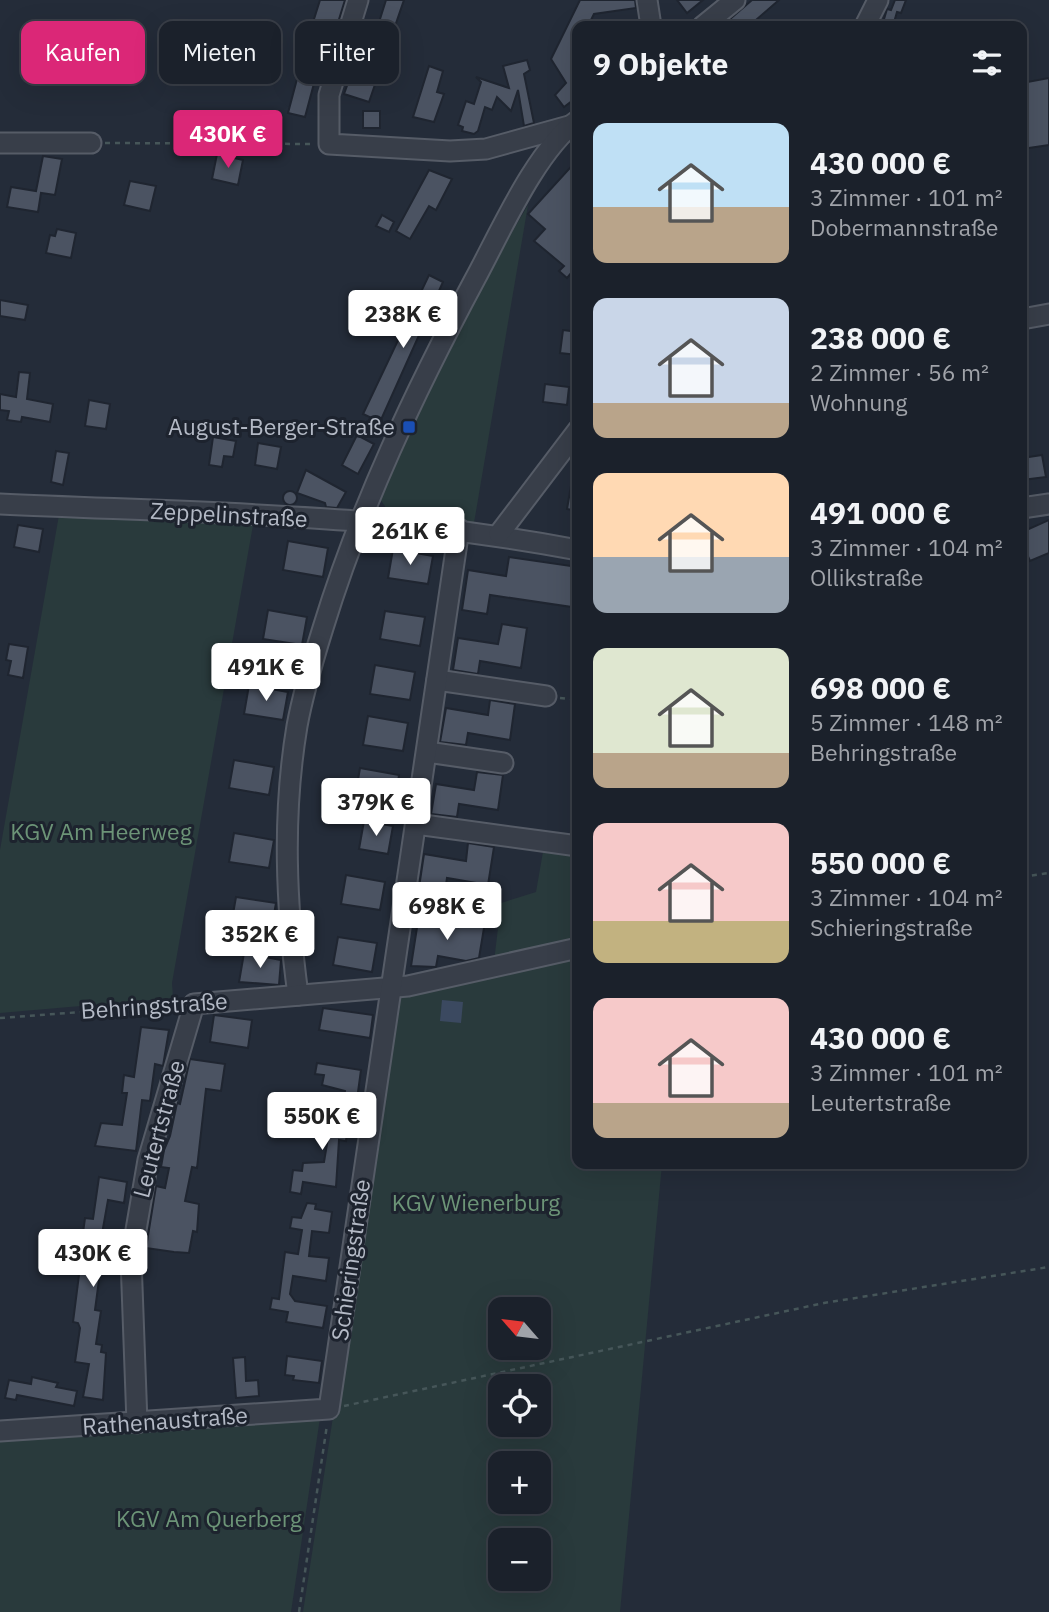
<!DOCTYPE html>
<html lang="de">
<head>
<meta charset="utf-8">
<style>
	:root { --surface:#1b212b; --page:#282e37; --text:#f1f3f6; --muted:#a0a3a9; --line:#393e47; --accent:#db2777 }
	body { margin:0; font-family:"IBM Plex Sans",sans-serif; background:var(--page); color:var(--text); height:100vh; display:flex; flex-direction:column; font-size:26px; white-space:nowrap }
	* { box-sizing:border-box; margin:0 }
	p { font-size:23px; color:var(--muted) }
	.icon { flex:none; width:38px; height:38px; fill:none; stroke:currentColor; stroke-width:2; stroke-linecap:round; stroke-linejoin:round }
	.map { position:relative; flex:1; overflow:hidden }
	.sheet { position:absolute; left:572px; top:21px; width:455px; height:1148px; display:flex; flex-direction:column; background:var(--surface); border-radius:14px; box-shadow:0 7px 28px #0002,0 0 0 2px var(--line) }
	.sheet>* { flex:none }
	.guide { position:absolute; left:21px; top:21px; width:446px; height:63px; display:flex; gap:14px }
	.needle { width:46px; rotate:298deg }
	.tools { position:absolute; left:488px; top:1297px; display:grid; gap:14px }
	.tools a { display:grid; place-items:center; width:63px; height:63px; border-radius:14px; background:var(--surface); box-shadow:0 7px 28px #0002,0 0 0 2px var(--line); font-size:35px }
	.price { position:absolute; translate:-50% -60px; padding:0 16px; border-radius:7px; background:#fff; color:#222; font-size:23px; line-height:46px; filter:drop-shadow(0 2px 4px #0008) }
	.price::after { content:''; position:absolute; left:50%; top:42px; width:21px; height:16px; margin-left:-10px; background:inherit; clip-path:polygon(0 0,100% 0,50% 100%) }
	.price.current { background:var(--accent); color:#fff }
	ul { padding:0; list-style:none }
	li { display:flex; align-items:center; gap:21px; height:175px; padding:0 21px }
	li span { display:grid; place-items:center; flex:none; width:196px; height:140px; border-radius:14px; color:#555 }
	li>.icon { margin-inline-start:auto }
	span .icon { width:84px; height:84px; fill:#fffc; stroke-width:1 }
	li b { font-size:30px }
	h2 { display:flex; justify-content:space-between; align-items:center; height:84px; padding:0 21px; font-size:30px }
	.chip { padding:0 24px; border-radius:14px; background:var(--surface); box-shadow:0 7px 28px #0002,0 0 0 2px var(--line); font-size:24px; line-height:63px }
	.chip.current { background:var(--accent); color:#fff }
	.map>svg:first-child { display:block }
</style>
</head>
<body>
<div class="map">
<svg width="1049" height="1612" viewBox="0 0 1049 1612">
	<rect width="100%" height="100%" fill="#242c39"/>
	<!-- green -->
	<g fill="#293a3c" fill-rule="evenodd">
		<polygon points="528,205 474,523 393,518 380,499 458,324"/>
		<polygon points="59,515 253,525 172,983 173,998 0,1013 0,850"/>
		<path d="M544,846l33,4 1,314h84l-42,448h-317l95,-618 95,-24 8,-67 35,-11zM500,1309h39v39h-39zM500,1386h39v38h-39zM500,1463h39v39h-39zM500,1540h39v38h-39z"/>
		<polygon points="320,1418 291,1612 0,1612 0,1438"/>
	</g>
	<!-- water -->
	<polygon fill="#3b4960" points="442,1000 463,1002 461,1023 440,1021"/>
	<!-- building -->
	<g fill="#4b5362" stroke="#1f2530" stroke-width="2">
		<polygon points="320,0 345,0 327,58 304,51"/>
		<polygon points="386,0 404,0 369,102 344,94 353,69 363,73"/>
		<polygon points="580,0 635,0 636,8 594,14 588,26 578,26 578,48 572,59 578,68 578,101 576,98 564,107 555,95 566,83 551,59"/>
		<polygon points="677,0 703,0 687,13"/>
		<polygon points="752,0 779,0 749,26 722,26"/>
		<polygon points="895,0 906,0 901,13 897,12 893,26 882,26 887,9 891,10"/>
		<polygon points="527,60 530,70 524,74 534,123 524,126 518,90 511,111 497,97 492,110 485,107 478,131 474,134 462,131 463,127 458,125 466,101 474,104 481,82 476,77 509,88 503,66"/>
		<polygon points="429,66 443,71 437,92 444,94 434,122 413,117"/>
		<polygon points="307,74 316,76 305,117 288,113 297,79 304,81"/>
		<polygon points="1049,78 1049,145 1022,149 1022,83"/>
		<rect x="363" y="111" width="17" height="17"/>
		<polygon points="217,154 243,160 238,185 212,179"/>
		<polygon points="43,156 62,159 55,195 41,193 38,212 7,207 11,187 36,191"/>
		<polygon points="578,159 578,265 567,278 559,271 564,266 534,241 545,229 528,214"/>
		<polygon points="429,170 452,179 436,210 429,206 410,239 396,231"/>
		<polygon points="130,181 156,186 150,211 124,205"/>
		<polygon points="382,215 394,222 389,232 376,226"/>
		<polygon points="57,229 76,233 71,258 46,253 50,235 55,236"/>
		<polygon points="429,275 443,282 380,422 363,414"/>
		<polygon points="0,300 28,305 25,320 0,316"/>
		<polygon points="563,330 578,332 578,355 560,353"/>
		<polygon points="19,372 30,373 27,399 53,404 50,422 22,417 21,422 7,420 9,411 0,410 0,394 16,397"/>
		<polygon points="545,384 569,387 567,405 543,402"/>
		<polygon points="89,400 110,404 106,429 85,426"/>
		<polygon points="357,435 374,444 358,474 342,465"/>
		<polygon points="213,437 236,441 233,457 224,456 222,467 209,465"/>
		<polygon points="258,443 281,447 277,469 255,465"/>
		<polygon points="56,451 69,453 63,485 51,482"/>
		<polygon points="1042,455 1046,477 1022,480 1022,458"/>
		<polygon points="306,470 346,492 337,508 326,507 325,503 297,493"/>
		<polygon points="572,480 578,480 578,511 567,509"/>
		<circle cx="290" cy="498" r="7"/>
		<polygon points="1049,520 1049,553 1030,561 1022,543 1022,532"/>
		<polygon points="18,525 43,529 39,552 14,547"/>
		<polygon points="288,541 328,548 323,577 283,570"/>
		<polygon points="393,549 433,556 428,584 388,578"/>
		<polygon points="509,557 578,567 572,607 490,595 487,614 462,610 468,570 506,576"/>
		<polygon points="268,610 307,617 302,645 263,639"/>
		<polygon points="385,611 425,617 420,646 380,639"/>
		<polygon points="502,624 527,628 521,668 480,661 478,674 453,670 458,638 498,644"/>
		<polygon points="9,644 28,647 23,678 8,675 11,661 6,660"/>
		<polygon points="375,665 415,672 410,700 370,694"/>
		<polygon points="249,685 288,692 283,720 244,714"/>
		<polygon points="490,700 515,704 510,740 468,733 466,745 440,742 446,708 488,715"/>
		<polygon points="368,716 408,723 403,751 363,745"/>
		<polygon points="234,760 274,767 269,795 229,788"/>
		<polygon points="360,768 399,775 395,804 355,797"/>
		<polygon points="477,772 503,775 498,810 459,804 457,817 431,814 436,784 474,790"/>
		<polygon points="364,821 393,826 388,854 359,849"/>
		<polygon points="234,833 274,840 269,868 229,862"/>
		<polygon points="468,843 494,847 488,885 447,878 444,898 418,894 424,854 466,861"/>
		<polygon points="346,875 385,882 380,910 341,904"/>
		<polygon points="236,897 276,903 271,932 231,925"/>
		<polygon points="459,919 485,922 479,958 466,961 438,956 436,967 411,966 418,921 458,927"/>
		<polygon points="338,937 377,943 372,972 333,965"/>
		<polygon points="244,953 281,960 279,985 239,982"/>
		<polygon points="323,1008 373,1015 370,1038 319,1030"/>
		<polygon points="214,1015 252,1020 248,1048 210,1042"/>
		<polygon points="141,1027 169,1030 163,1066 155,1064 150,1101 142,1100 136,1151 95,1146 101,1123 122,1125 127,1093 122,1093 124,1075 134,1077"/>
		<polygon points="190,1059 225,1064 221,1091 206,1089 197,1168 192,1167 185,1201 199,1204 197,1232 193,1231 189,1253 174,1252 146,1248 156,1186 165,1188 169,1168 161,1167 164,1150 170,1136 177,1103 180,1104"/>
		<polygon points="317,1063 361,1070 356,1107 343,1105 345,1091 322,1085 324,1075 315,1074"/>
		<polygon points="298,1113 349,1119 346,1141 339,1140 336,1187 303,1182 301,1194 290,1192 293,1170 302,1171 303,1163 324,1162 328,1138 310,1136 312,1124 296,1122"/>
		<polygon points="99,1177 127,1182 124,1203 108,1200 94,1279 99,1280 95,1310 101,1311 96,1344 102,1345 101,1352 106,1353 103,1400 83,1397 89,1364 75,1362 80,1328 78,1323 73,1322 80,1267 75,1267 78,1247 81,1247 85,1218 93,1219"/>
		<polygon points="307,1203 316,1204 315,1209 332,1212 329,1233 312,1231 309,1256 329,1258 326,1281 293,1276 290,1294 295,1301 327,1306 323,1328 286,1322 288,1312 270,1309 272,1298 279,1299 285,1252 298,1254 302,1230 290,1228 292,1217 301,1218"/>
		<polygon points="287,1356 322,1361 319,1383 293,1380 294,1376 285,1375"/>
		<polygon points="245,1357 246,1381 258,1380 259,1396 236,1398 233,1358"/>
		<polygon points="32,1377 58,1383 56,1387 77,1391 74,1406 17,1395 16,1400 5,1398 9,1380 31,1384"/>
	</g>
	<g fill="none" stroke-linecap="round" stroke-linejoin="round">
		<!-- minor casing -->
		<g stroke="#565c67" stroke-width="23">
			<g id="minor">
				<polyline points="358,0 329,95 329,144 450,151 486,149 569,126"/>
				<polyline points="647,0 651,26"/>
				<polyline points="703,26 735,0"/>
				<polyline points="865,26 878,0"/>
				<polyline points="0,143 91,143"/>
				<polyline points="1022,319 1049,314"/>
				<path d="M0,504c193,9 388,9 578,46"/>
				<polyline points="1022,508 1049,504"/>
				<polyline points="499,534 578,430"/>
				<polyline points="437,680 546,696"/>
				<polyline points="427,752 503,763"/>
				<polyline points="416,824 578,846"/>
				<path d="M298,995c-12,-90 -16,-179 -1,-269 6,-33 16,-66 26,-98 37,-121 92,-237 152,-349 25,-46 61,-129 103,-159"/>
				<polyline points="137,1423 131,1259 148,1160 194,1004 408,986 578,948"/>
				<polyline points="0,1431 329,1409 459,529"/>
			</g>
		</g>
		<!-- path -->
		<g stroke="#465659" stroke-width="2.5" stroke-dasharray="5 5" stroke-linecap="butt">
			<polyline points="105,143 312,144"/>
			<polyline points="560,698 578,700"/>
			<polyline points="1022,877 1049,873"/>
			<polyline points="0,1018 177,1005"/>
			<polyline points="344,1406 824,1303 1049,1267"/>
			<polyline points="299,1612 327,1425"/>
		</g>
		<!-- minor -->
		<use href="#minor" stroke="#383e49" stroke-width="19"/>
	</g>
	<!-- markers -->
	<rect fill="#1a4fb4" stroke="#1d232e" stroke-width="2.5" x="402" y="420" width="14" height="14" rx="3.5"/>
	<g text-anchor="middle" stroke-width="6" stroke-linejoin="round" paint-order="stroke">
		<!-- poi labels -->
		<g font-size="23" fill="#b3b9c5" stroke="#1d232e" text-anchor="end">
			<text x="395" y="435">August-Berger-Straße</text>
		</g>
		<!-- street labels -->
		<g font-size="23" fill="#b3b9c5" stroke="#1d232e">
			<text transform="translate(229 515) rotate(3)" y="8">Zeppelinstraße</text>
			<text transform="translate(154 1006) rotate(-4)" y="8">Behringstraße</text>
			<text transform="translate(159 1129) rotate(-75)" y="8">Leutertstraße</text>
			<text transform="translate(351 1260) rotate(-82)" y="8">Schieringstraße</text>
			<text transform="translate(165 1421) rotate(-4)" y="8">Rathenaustraße</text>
		</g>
		<!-- park labels -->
		<g font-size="23" fill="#6c9477" stroke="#1d232e">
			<text x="101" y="840">KGV Am Heerweg</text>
			<text x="476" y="1211">KGV Wienerburg</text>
			<text x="209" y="1527">KGV Am Querberg</text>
		</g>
	</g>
</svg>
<div class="tools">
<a><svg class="needle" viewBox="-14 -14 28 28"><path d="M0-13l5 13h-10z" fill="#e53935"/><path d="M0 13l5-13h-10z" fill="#a0a3a9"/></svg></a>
<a><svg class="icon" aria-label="locate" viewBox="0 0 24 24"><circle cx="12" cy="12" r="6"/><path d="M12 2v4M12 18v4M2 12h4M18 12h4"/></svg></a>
<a>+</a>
<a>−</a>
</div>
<b class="price current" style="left:228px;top:170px">430K €</b>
<b class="price" style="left:403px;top:350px">238K €</b>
<b class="price" style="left:410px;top:567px">261K €</b>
<b class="price" style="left:266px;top:703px">491K €</b>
<b class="price" style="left:376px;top:838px">379K €</b>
<b class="price" style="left:447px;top:942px">698K €</b>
<b class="price" style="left:260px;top:970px">352K €</b>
<b class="price" style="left:322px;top:1152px">550K €</b>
<b class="price" style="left:93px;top:1289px">430K €</b>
<div class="guide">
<a class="chip current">Kaufen</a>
<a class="chip">Mieten</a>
<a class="chip">Filter</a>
</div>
<section class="sheet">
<h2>9 Objekte<svg class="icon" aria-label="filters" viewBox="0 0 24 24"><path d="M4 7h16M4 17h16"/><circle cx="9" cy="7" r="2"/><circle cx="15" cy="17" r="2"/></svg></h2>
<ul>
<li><span style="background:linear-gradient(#bfe0f5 60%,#b9a48a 0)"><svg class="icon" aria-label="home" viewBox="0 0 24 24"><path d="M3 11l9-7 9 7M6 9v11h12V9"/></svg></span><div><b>430 000 €</b><p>3 Zimmer · 101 m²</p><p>Dobermannstraße</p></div></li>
<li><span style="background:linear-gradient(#c9d6e8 75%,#b9a48a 0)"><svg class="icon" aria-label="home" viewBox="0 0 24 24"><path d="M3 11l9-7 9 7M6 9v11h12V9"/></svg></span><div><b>238 000 €</b><p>2 Zimmer · 56 m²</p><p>Wohnung</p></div></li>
<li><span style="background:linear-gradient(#ffd9b3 60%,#9aa5b1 0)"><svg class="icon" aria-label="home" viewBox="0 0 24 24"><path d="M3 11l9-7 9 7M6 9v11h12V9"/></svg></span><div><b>491 000 €</b><p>3 Zimmer · 104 m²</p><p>Ollikstraße</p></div></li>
<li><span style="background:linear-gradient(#dfe7d0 75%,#b9a48a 0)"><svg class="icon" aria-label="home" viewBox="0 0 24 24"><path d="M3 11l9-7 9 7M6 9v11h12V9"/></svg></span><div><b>698 000 €</b><p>5 Zimmer · 148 m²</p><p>Behringstraße</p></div></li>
<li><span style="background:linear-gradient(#f6c9c9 70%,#c2b280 0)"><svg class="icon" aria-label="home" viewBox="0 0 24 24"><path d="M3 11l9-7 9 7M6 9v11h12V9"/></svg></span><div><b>550 000 €</b><p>3 Zimmer · 104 m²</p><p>Schieringstraße</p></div></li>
<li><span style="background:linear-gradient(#f6c9c9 75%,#b9a48a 0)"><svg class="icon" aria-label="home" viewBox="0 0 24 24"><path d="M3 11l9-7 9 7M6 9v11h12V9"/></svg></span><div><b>430 000 €</b><p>3 Zimmer · 101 m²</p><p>Leutertstraße</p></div></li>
</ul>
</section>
</div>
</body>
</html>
